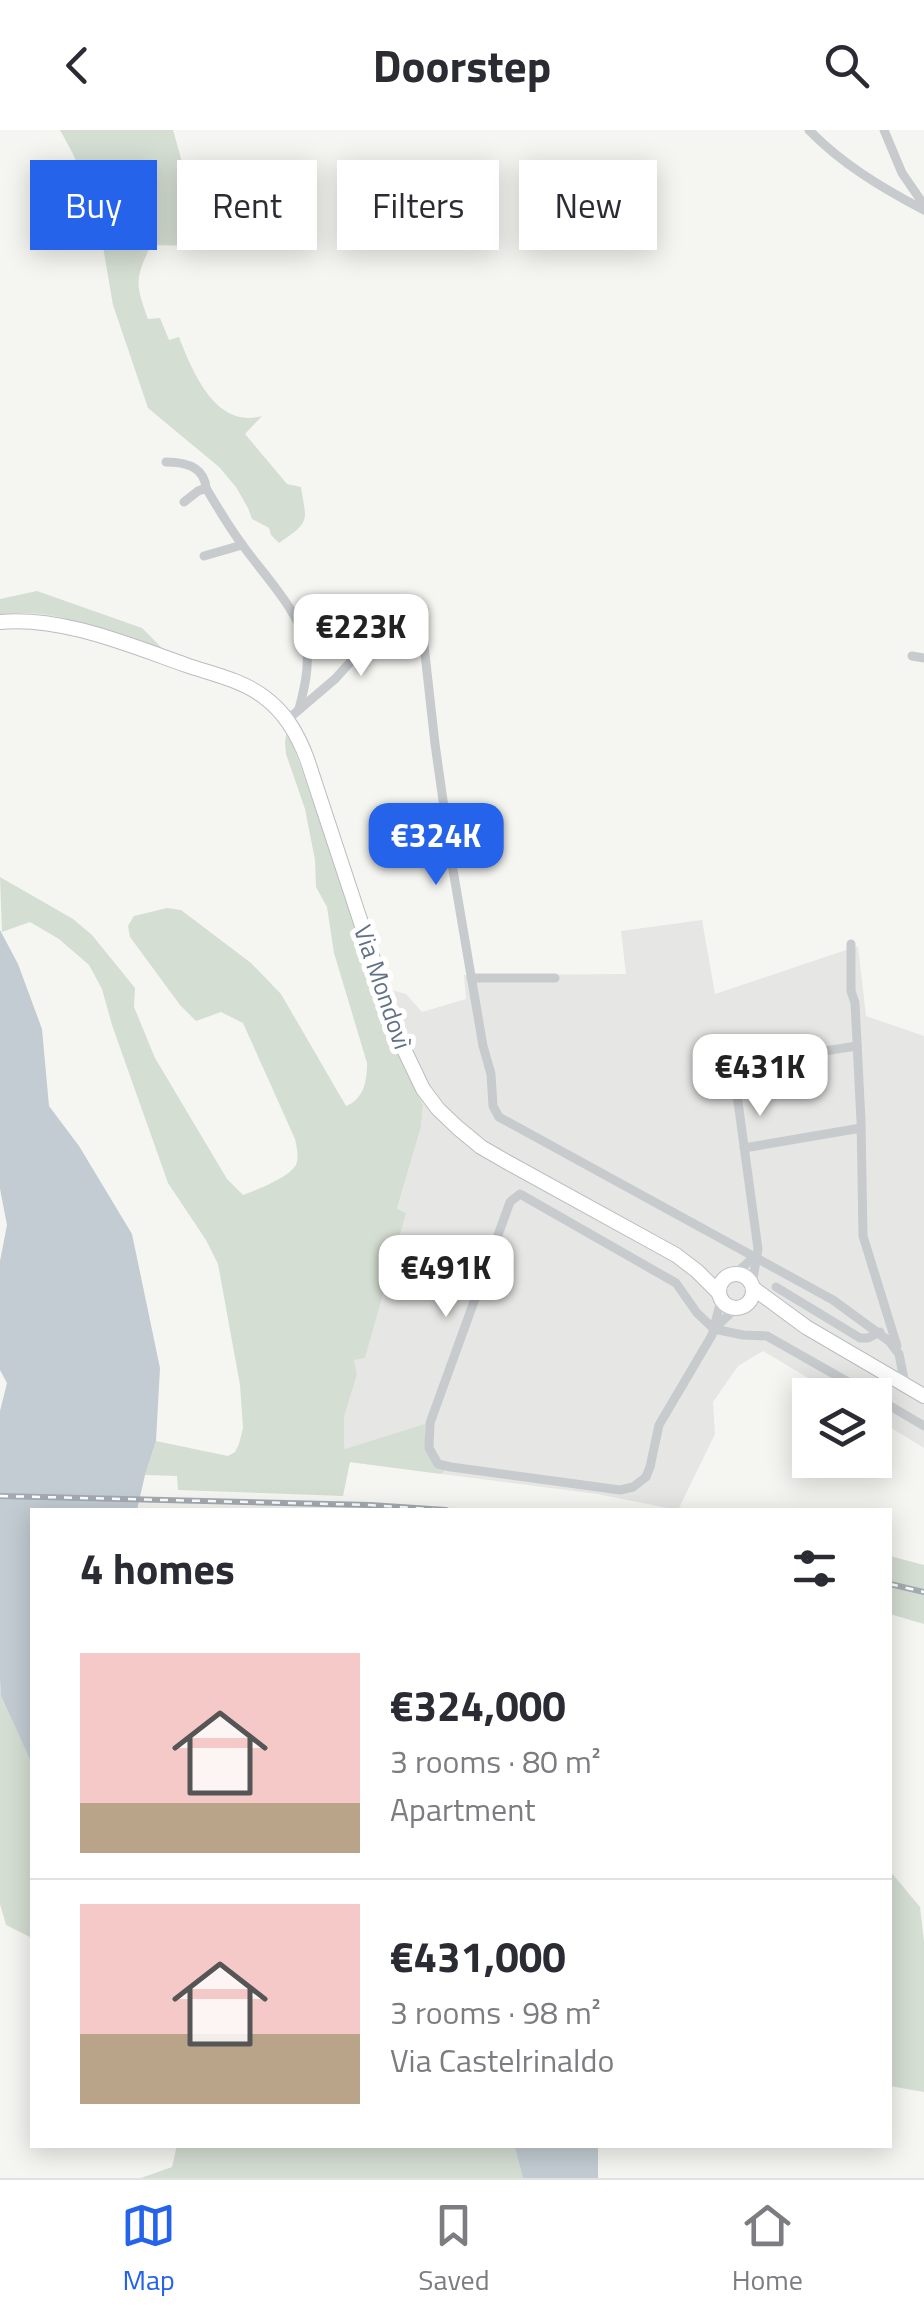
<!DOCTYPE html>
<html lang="en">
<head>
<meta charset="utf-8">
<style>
	:root { --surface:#fff; --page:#f7f7f7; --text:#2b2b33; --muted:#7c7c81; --line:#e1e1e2; --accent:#2563eb }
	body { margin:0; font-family:"Titillium Web",sans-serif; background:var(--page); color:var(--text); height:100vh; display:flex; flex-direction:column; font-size:38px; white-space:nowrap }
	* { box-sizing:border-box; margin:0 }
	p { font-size:32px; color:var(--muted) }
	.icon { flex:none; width:55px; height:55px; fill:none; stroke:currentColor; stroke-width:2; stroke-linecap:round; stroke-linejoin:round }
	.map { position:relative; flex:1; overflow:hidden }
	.details { position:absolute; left:30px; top:1378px; width:862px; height:640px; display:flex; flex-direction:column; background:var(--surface); border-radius:0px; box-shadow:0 5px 25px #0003 }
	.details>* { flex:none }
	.banner { position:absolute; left:30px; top:30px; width:865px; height:90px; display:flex; gap:20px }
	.buttons { position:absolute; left:792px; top:1248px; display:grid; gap:20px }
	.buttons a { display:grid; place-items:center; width:100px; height:100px; border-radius:0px; background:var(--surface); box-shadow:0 5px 25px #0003; font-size:50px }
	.price { position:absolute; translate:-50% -85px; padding:0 22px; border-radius:20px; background:#fff; color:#222; font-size:32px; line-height:65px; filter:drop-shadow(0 2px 5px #0008) }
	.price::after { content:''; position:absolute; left:50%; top:60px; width:30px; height:22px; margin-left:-15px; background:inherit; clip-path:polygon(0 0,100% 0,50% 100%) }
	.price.active { background:var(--accent); color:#fff }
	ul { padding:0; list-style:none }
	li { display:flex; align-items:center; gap:30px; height:250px; padding:0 50px }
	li+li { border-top:2px solid var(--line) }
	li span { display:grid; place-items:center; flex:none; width:280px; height:200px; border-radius:0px; color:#555 }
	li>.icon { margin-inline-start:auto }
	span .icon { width:120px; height:120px; fill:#fffc; stroke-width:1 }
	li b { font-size:42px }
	h2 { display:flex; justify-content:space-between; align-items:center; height:120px; padding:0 50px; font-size:42px }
	.chip { padding:0 35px; border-radius:0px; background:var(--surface); box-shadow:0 5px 25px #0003; font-size:35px; line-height:90px }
	.chip.active { background:var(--accent); color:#fff }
	header { display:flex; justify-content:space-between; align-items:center; height:130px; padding:0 50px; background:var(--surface); font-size:45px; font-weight:700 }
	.menu { display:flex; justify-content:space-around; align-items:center; height:140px; border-top:2px solid var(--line); background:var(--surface); font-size:28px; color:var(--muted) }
	.menu a { display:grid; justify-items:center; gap:5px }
	.menu .active { color:var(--accent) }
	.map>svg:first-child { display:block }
</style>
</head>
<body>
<header><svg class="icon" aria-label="back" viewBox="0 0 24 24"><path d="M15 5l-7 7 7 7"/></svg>Doorstep<svg class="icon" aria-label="search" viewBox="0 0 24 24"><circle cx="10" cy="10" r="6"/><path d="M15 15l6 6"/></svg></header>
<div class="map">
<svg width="924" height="2048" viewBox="0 0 924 2048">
	<rect width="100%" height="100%" fill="#f5f6f1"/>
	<!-- built -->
	<polygon fill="#e6e7e5" points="702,790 715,864 858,816 866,886 924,906 924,1318 875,1288 875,1265 837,1265 763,1221 738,1236 713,1272 715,1304 678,1380 597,1364 349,1332 344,1318 344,1287 357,1245 353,1230 365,1227 405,1084 397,1080 421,997 423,975 405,940 379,862 391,860 406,864 422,882 466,869 464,845 626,844 621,801"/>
	<!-- green -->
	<g fill="#d5ded2">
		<path d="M60,0h113l23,82 50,-18 8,19 -51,33 -52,-1c-16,34 -16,38 -3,74l12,-1 9,22 10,-3c14,36 37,92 83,79l-17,18 42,50 14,3c5,34 11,34 -22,56l-8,-8 -2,-7 -17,-9 -4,-11 -12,-21 -17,-20 -71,-59 -35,-103 -16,-93 -24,-58z"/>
		<path d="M37,461l105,37 24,24c-49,-17 -114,-47 -166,-37v-16z"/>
		<path d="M287,600l15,40 103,299 18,36 -2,22 -24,82 9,4 -41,145 -11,2 3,15 -13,42v31l1,1 80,-25c-1,24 3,28 20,46l-4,4 -91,-12 -7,34 -165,-6 -1,-14 -32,-1 11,-34 72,15 7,-4 4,-8 4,-16 -3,-43 -22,-121 -12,-24 -38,-57 -56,-158 -10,-36 -13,-24 -30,-26 -29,-17 -28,10 -2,-55 73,42 19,16 43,53 -1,19 21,51 72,121 16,16c14,-5 46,-18 53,-30 3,-8 1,-17 -1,-26l-52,-116 -22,-11 -25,9 -16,-16 -50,-68 -2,-11 6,-10 33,-8 14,2 70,53 30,31 65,112c18,-7 21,-25 21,-43l-33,-110 -7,-46 -11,-20 -1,-27 -10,-51 -19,-55 -1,-12z"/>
		<polygon points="890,1426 924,1435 924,1494 890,1484"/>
		<polygon points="0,1549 1,1566 32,1634 32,1808 6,1795 0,1774"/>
		<polygon points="890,1741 920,1777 924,1812 924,1962 890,1956"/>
		<polygon points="177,2015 514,2015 523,2048 141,2048 172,2037"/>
	</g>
	<!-- water -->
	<g fill="#c2ccd2">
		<polygon points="0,800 18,834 42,899 49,976 79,1016 132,1104 160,1238 156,1311 145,1345 137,1380 32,1380 32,1634 1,1566 0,1549 0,1281 7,1253 0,1240 0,1131 7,1095 0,1059"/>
		<polygon points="514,2015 598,2015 598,2048 523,2048"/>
	</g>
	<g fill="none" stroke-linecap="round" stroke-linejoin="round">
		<!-- primary casing -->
		<g stroke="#babdc1" stroke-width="16">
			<g id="primary">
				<path d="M0,492c61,-6 129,23 186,43 26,9 56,15 78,32 22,16 34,38 43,62l93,282 23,48 15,20 20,19 23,19 26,15 169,93 21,16 22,22"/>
				<circle cx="736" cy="1161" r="17"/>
				<polyline points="753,1158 806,1197 924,1266"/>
			</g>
		</g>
		<!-- minor -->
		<g stroke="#c8cbce" stroke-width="9">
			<path d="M809,0c33,34 73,58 115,80"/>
			<polyline points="884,0 902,43 924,75"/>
			<path d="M166,332c19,0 38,4 40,26"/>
			<path d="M184,372l14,-11 8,-3c12,20 24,41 38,59 20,28 56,65 62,99 4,20 -2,44 -7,63"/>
			<polyline points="204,426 242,415"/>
			<polyline points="912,526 924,528"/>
			<polyline points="287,590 335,549 400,477 424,480 424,515 435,614 452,734 483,916 491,944 493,976 499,987 833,1170 889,1211 899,1224 905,1254"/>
			<polyline points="851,814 851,861 855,873 861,991 863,1106 897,1216"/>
			<polyline points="471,848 555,848"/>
			<polyline points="744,1018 861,998"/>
			<polyline points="735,1144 755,1126"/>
			<polyline points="752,1155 758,1119 733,935 857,916"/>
			<polyline points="776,1157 860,1208 868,1208 880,1202"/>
			<polyline points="721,1170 712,1205 659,1295 650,1337 646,1347 633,1357 620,1360 451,1337 438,1334 429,1318 430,1293 510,1072 520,1064 676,1153 697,1183 714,1199 743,1205 767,1206 871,1265"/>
			<polyline points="716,1197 736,1178"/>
			<polyline points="875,1267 924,1296"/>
		</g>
		<!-- primary -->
		<use href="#primary" stroke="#fff" stroke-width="14"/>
		<!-- rail casing -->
		<g stroke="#a4aab1" stroke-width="6">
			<g id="rail">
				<polyline points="0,1366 370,1375 446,1380"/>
				<polyline points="890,1454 924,1462"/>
			</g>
		</g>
		<!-- rail -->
		<use href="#rail" stroke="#fff" stroke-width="2.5" stroke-dasharray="8" stroke-linecap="butt"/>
	</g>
	<g text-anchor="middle" stroke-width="10" stroke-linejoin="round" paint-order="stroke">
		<!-- street labels -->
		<g font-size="25" fill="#617286" stroke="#fff">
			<text transform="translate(383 857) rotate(71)" y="9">Via Mondovì</text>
		</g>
	</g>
</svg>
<div class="buttons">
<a><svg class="icon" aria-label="layers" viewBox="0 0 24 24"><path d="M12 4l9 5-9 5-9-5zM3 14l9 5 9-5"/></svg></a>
</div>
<b class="price" style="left:361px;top:549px">€223K</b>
<b class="price active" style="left:436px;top:758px">€324K</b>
<b class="price" style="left:760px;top:989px">€431K</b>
<b class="price" style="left:446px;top:1190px">€491K</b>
<div class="banner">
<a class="chip active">Buy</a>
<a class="chip">Rent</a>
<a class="chip">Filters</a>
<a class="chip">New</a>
</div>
<section class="details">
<h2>4 homes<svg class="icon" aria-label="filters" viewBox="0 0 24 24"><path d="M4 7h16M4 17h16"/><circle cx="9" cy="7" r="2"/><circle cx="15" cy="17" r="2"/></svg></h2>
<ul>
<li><span style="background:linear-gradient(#f6c9c9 75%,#b9a48a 0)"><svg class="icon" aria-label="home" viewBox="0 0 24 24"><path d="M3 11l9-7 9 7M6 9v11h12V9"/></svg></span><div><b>€324,000</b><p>3 rooms · 80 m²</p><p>Apartment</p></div></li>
<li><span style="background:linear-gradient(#f6c9c9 65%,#b9a48a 0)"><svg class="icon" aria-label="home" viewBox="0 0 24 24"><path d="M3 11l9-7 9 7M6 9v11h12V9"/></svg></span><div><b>€431,000</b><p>3 rooms · 98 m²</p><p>Via Castelrinaldo</p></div></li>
</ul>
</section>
</div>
<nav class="menu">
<a class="active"><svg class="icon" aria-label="map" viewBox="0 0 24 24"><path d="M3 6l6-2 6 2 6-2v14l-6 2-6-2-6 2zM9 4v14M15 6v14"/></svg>Map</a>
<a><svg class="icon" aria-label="saved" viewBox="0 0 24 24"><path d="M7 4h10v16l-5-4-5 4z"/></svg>Saved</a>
<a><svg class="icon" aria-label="home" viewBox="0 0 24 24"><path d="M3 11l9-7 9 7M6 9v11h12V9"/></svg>Home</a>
</nav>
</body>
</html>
